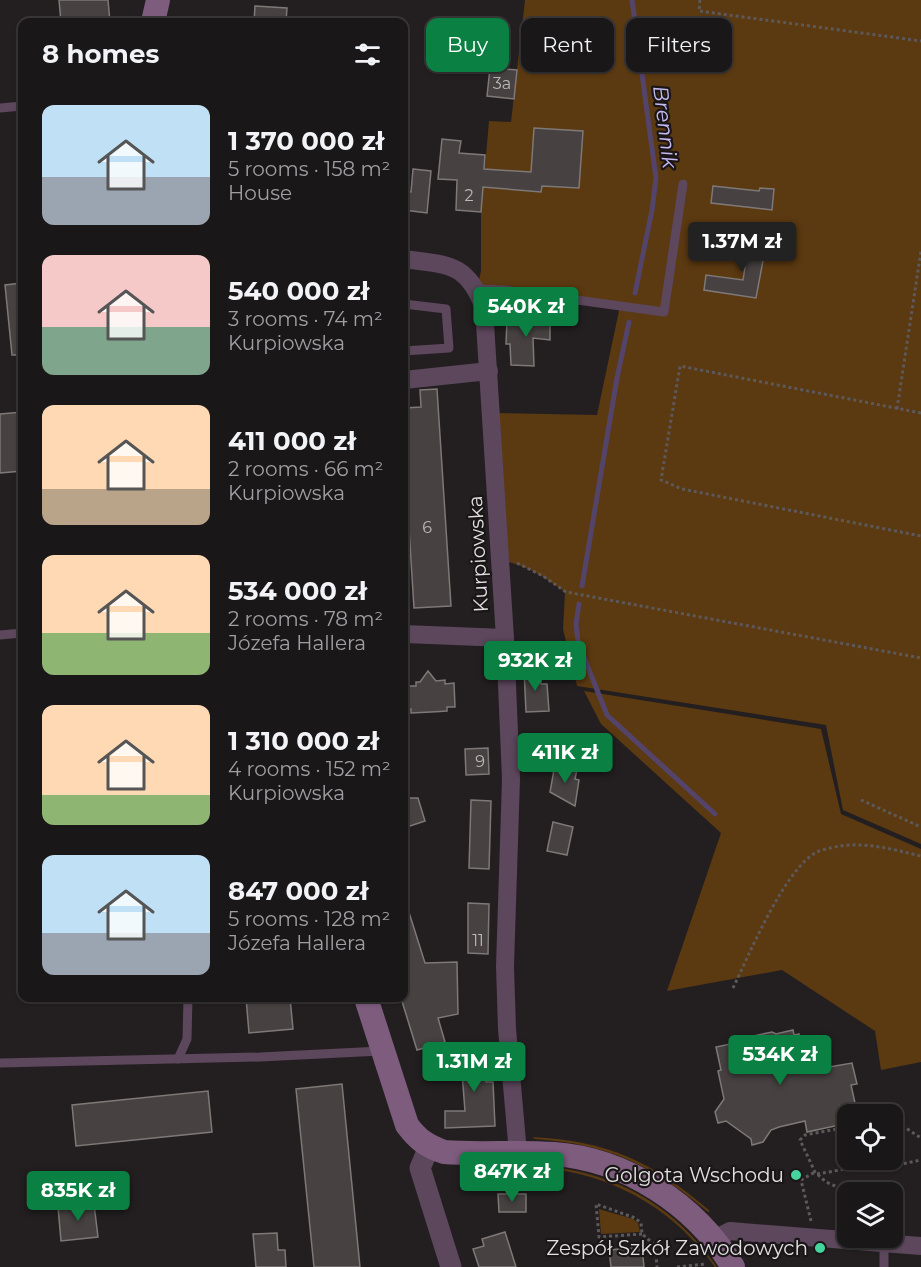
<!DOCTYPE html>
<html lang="en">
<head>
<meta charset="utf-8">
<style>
	:root { --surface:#1a1718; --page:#272425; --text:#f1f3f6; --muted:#9f9fa2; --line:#383637; --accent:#0b8043 }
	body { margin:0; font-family:Montserrat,sans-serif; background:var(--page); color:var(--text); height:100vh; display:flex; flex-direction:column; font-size:22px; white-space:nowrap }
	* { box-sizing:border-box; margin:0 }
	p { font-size:20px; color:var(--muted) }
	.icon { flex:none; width:33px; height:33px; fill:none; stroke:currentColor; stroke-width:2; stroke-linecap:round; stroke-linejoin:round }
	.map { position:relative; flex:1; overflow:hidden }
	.details { position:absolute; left:18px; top:18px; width:390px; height:984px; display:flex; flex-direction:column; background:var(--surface); border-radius:12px; box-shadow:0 2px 4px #0004,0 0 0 2px var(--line) }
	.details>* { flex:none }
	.top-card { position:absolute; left:426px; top:18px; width:405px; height:54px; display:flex; gap:12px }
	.fabs { position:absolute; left:837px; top:1104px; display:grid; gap:12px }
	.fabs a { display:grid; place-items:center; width:66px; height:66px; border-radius:12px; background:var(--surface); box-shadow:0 2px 4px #0004,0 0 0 2px var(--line); font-size:30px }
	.price { position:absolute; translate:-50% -51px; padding:0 14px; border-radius:6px; background:var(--accent); color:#fff; font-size:20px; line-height:39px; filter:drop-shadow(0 2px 3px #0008) }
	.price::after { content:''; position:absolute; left:50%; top:36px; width:18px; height:14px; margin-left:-9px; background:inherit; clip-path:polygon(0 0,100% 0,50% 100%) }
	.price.on { background:#222; color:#fff }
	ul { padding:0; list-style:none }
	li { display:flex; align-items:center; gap:18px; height:150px; padding:0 24px }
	li span { display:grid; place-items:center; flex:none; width:168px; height:120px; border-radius:12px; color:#555 }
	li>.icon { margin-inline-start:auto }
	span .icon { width:72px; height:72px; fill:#fffc; stroke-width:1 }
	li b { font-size:26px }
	h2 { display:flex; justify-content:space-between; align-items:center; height:72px; padding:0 24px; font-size:26px }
	.chip { padding:0 21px; border-radius:12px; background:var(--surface); box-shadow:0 2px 4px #0004,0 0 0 2px var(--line); font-size:21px; line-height:54px }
	.chip.on { background:var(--accent); color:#fff }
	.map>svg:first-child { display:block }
</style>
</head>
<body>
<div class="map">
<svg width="921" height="1267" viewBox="0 0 921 1267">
	<rect width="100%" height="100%" fill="#231f20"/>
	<!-- green -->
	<g fill="#5b3911">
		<path d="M525,0h396v844l-78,-34 -17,-85 -249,-39 -14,-57 2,-37c-21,-15 -38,-27 -65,-32l-8,-147 105,2 23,-109 -143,-17 4,-18v-59l8,-91 22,1z"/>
		<polygon points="584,691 821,729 841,814 921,849 921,1062 881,1070 875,1031 782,970 667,991 721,833 601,724"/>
		<path d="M532,1137c76,4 120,24 178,74l-2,1c-56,-47 -99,-68 -173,-73z"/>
		<path d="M554,1167c71,10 122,42 163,100h-2c-39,-55 -94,-88 -161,-98z"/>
		<polygon points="599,1209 633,1219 638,1223 640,1232 601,1234"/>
	</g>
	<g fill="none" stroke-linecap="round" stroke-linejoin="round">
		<!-- stream -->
		<g stroke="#54446a" stroke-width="5">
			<polyline points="632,0 656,178 652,210 635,293"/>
			<polyline points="582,586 617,378 629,322"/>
			<polyline points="579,604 576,624 578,642 607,715 715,814"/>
		</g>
	</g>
	<!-- building -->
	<g fill="#474241" stroke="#7e7877" stroke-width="1.5">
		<polygon points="59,0 108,0 110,22 61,22"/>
		<polygon points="255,6 287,8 286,22 254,22"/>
		<polygon points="490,68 517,70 514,99 487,96"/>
		<polygon points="534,128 583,131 579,188 542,186 541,192 483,187 481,212 456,210 457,180 438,179 442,139 461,141 459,153 485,155 484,169 531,172"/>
		<polygon points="413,169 431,171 427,213 404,210 404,191 411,192"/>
		<polygon points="713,186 759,191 760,188 774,189 772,210 711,203"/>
		<polygon points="750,236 767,239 756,298 704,290 706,275 743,280"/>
		<polygon points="22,283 22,355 12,355 5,285"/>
		<polygon points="532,315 550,316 550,340 533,338 534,366 511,365 510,344 506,344 507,320 532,321"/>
		<polygon points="437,389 451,606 414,608 404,449 404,408 421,407 420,390"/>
		<polygon points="22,412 22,471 0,473 0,414"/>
		<polygon points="540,669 541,684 547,684 549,711 526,712 524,670"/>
		<polygon points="428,671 436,681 445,680 445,684 454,683 455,707 447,707 447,711 431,712 411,713 411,709 404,710 404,686 416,686 416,682 420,682"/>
		<polygon points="488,748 489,774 466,775 465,749"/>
		<polygon points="555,764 577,769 575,779 579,780 575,806 550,792"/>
		<polygon points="404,798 418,798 425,821 404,828"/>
		<polygon points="471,800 491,801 489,869 469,868"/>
		<polygon points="553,822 573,827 567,855 547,851"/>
		<polygon points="468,903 489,904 488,954 468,953"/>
		<polygon points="404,906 407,906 425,963 457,962 458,1014 438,1018 445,1042 417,1050 401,998 404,998"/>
		<polygon points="246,998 290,998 293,1029 249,1033"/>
		<polygon points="793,1030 794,1035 799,1034 800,1039 805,1038 808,1055 829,1067 852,1063 857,1084 851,1085 855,1103 840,1106 844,1124 807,1132 805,1121 779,1127 771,1130 763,1142 752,1145 751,1139 726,1121 718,1123 715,1112 724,1099 718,1071 721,1070 716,1047 740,1042 739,1039 772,1032 776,1034"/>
		<polygon points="484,1046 486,1082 493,1082 495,1126 445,1128 445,1111 465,1111 460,1047"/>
		<polygon points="342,1084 360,1267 314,1267 296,1089"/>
		<polygon points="208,1091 212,1132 76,1146 72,1105"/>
		<polygon points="498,1194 526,1194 526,1212 499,1212"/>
		<polygon points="94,1204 98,1237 61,1241 58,1207"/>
		<polygon points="505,1232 516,1267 479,1267 473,1249 484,1246 482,1239"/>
		<polygon points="277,1233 278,1250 285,1250 286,1267 256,1267 253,1234"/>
		<polygon points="642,1247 644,1267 611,1267 609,1250"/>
	</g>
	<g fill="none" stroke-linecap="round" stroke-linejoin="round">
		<!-- path -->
		<g stroke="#5d595a" stroke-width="3" stroke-dasharray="3 3" stroke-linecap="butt">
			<polyline points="700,0 699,11 921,41"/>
			<polyline points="897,409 921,251"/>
			<polyline points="921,413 680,366 661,480 682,489 921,536"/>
			<polyline points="517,563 543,576 566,592 921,658"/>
			<polyline points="861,800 921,827"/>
			<path d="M733,988c16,-33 52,-120 84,-136 4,-2 9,-3 13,-4 32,-8 60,1 91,8"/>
			<polyline points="884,1113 886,1114"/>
			<polyline points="892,1119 921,1138"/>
			<polyline points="848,1127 805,1135 800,1140 815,1172 826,1182 849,1192"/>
			<polyline points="892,1166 921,1160"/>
			<polyline points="817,1174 891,1161"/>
			<polyline points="811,1221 801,1180 815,1172"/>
			<polyline points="642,1234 599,1237 596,1204 635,1218 641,1223 642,1234 655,1245 657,1267"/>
			<polyline points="677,1267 706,1264"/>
		</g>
		<!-- service -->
		<g stroke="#5c475c" stroke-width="9">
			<polyline points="0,108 22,106"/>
			<polyline points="477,289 504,290 664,312 683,184"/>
			<polyline points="404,304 446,309 449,348 404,351"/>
			<polyline points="0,635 22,633"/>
			<polyline points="178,1059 187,1039 188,998"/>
			<polyline points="0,1063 260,1057 381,1051"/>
			<polyline points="884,1267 884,1243"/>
		</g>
		<!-- minor -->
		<g stroke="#5c475c" stroke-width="18">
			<path d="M404,259c43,6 63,3 80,49l21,330 6,141 -6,187 2,63 11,124"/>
			<polyline points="404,380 489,371"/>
			<polyline points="404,634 505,638"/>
			<polyline points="713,1240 730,1231 921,1246"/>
		</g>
		<!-- tertiary -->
		<polyline stroke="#5c475c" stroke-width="21" points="429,1147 420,1168 451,1267"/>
		<!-- secondary -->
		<g stroke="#7e5c7e" stroke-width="24">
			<polyline points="153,22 158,0"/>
			<path d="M366,998l41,127c11,15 20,21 37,27 37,3 73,-1 110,2 72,5 142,51 179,113"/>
		</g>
	</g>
	<!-- markers -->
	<g fill="#46d49e" stroke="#1a1617" stroke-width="2">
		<circle cx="796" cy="1175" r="6"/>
		<circle cx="820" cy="1248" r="6"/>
	</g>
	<g text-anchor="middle" stroke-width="4.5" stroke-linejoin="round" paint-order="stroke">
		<!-- number labels -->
		<g font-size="16" fill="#bbb8b8">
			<text x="502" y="89">3a</text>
			<text x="469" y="201">2</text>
			<text x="427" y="533">6</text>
			<text x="480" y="767">9</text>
			<text x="478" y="946">11</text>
		</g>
		<!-- street labels -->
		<g font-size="20" fill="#e2dfe0" stroke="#1a1617">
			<text transform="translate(478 554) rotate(-93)" y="7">Kurpiowska</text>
		</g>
		<!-- poi labels -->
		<g font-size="20" fill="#e2dfe0" stroke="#1a1617" text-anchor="end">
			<text x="784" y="1182">Golgota Wschodu</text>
			<text x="808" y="1255">Zespół Szkół Zawodowych</text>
		</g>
		<!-- water labels -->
		<g font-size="21" font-style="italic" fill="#c6baf1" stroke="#1a1617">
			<text transform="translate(665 127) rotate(83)" y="7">Brennik</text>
		</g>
	</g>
</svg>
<div class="fabs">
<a><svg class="icon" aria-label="locate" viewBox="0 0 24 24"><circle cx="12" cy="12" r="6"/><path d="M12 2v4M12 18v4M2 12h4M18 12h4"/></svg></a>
<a><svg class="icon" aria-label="layers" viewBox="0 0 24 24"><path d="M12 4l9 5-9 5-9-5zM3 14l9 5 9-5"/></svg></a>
</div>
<b class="price on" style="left:742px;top:273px">1.37M zł</b>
<b class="price" style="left:526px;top:338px">540K zł</b>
<b class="price" style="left:535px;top:692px">932K zł</b>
<b class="price" style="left:565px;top:784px">411K zł</b>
<b class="price" style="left:780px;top:1086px">534K zł</b>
<b class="price" style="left:474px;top:1093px">1.31M zł</b>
<b class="price" style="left:512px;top:1203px">847K zł</b>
<b class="price" style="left:78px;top:1222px">835K zł</b>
<div class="top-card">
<a class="chip on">Buy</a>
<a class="chip">Rent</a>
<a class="chip">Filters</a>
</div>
<section class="details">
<h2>8 homes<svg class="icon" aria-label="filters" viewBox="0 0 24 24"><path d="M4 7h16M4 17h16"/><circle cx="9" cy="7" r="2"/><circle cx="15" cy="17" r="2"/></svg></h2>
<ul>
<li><span style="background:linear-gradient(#bfe0f5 60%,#9aa5b1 0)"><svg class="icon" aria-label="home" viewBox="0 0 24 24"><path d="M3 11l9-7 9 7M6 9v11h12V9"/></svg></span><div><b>1 370 000 zł</b><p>5 rooms · 158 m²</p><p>House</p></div></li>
<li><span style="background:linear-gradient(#f6c9c9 60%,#7fa58c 0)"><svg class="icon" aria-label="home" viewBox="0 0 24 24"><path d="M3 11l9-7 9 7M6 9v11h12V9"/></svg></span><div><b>540 000 zł</b><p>3 rooms · 74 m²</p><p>Kurpiowska</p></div></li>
<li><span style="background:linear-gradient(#ffd9b3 70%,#b9a48a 0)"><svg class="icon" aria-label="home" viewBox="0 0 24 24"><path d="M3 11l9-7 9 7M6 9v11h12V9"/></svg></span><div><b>411 000 zł</b><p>2 rooms · 66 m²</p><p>Kurpiowska</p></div></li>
<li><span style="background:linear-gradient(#ffd9b3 65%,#8fb573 0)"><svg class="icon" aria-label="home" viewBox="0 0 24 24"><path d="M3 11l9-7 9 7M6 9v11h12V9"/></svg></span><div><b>534 000 zł</b><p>2 rooms · 78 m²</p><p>Józefa Hallera</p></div></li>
<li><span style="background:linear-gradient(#ffd9b3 75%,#8fb573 0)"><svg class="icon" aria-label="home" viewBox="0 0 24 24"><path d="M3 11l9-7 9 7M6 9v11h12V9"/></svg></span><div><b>1 310 000 zł</b><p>4 rooms · 152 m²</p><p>Kurpiowska</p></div></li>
<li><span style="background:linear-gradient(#bfe0f5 65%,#9aa5b1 0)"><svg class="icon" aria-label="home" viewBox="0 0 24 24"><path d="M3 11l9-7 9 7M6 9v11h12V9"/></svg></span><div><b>847 000 zł</b><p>5 rooms · 128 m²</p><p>Józefa Hallera</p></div></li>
</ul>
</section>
</div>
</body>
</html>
